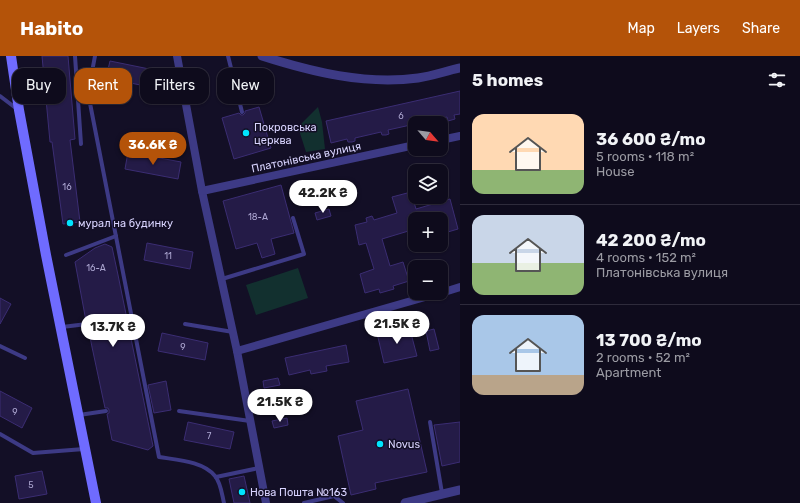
<!DOCTYPE html>
<html lang="en">
<head>
<meta charset="utf-8">
<style>
	:root { --surface:#0e0b1c; --page:#171425; --text:#f1f3f6; --muted:#9b9ba3; --line:#2e2b3b; --accent:#b45309 }
	body { margin:0; font-family:Rubik,sans-serif; background:var(--page); color:var(--text); height:100vh; display:flex; flex-direction:column; font-size:15px; white-space:nowrap }
	* { box-sizing:border-box; margin:0 }
	p { font-size:13px; color:var(--muted) }
	.icon { flex:none; width:22px; height:22px; fill:none; stroke:currentColor; stroke-width:2; stroke-linecap:round; stroke-linejoin:round }
	.map { position:relative; flex:1; overflow:hidden }
	.sheet { display:flex; flex-direction:column; background:var(--surface); width:340px }
	.sheet>* { flex:none }
	.hud { position:absolute; left:12px; top:12px; width:380px; height:36px; display:flex; gap:8px }
	.needle { width:26px; rotate:118deg }
	.fabs { position:absolute; left:408px; top:60px; display:grid; gap:8px }
	.fabs a { display:grid; place-items:center; width:40px; height:40px; border-radius:8px; background:var(--surface); box-shadow:0 1px 3px #0004,0 0 0 1px var(--line); font-size:20px }
	.price { position:absolute; translate:-50% -34px; padding:0 9px; border-radius:14px; background:#fff; color:#222; font-size:13px; line-height:26px; filter:drop-shadow(0 1px 2px #0008) }
	.price::after { content:''; position:absolute; left:50%; top:24px; width:12px; height:9px; margin-left:-6px; background:inherit; clip-path:polygon(0 0,100% 0,50% 100%) }
	.price.current { background:var(--accent); color:#fff }
	ul { padding:0; list-style:none }
	li { display:flex; align-items:center; gap:12px; height:100px; padding:0 12px }
	li+li { border-top:1px solid var(--line) }
	li span { display:grid; place-items:center; flex:none; width:112px; height:80px; border-radius:12px; color:#555 }
	li>.icon { margin-inline-start:auto }
	span .icon { width:48px; height:48px; fill:#fffc; stroke-width:1 }
	li b { font-size:17px }
	h2 { display:flex; justify-content:space-between; align-items:center; height:48px; padding:0 12px; font-size:17px }
	.chip { padding:0 14px; border-radius:12px; background:var(--surface); box-shadow:0 1px 3px #0004,0 0 0 1px var(--line); font-size:14px; line-height:36px }
	.chip.current { background:var(--accent); color:#fff }
	header { display:flex; align-items:center; gap:24px; box-sizing:border-box; height:56px; padding:0 20px; background:var(--accent); color:#fff }
	header strong { font-size:19px }
	nav { display:flex; gap:22px; margin-inline-start:auto; font-size:14px }
	main { display:flex; flex:1; min-height:0 }
	.map>svg:first-child { display:block }
</style>
</head>
<body>
<header>
<strong>Habito</strong>
<nav><a>Map</a><a>Layers</a><a>Share</a></nav>
</header>
<main>
<div class="map">
<svg width="460" height="447" viewBox="0 0 460 447">
	<rect width="100%" height="100%" fill="#130f26"/>
	<!-- green -->
	<g fill="#12302f">
		<polygon points="318,51 322,66 325,93 306,96 298,71"/>
		<polygon points="298,212 308,242 256,259 246,229"/>
	</g>
	<!-- building -->
	<g fill="#241b47" stroke="#3b2d73">
		<polygon points="42,0 68,0 75,83 70,84 80,166 63,168 52,86 50,86"/>
		<polygon points="110,5 164,16 160,33 106,22"/>
		<polygon points="460,35 460,58 454,59 455,63 448,65 447,61 421,67 415,67 415,68 388,74 389,78 386,79 382,79 381,76 355,82 355,85 352,86 348,86 347,83 331,87 326,65"/>
		<polygon points="259,51 271,92 234,103 222,62 239,57 241,59 243,59 245,57 245,55"/>
		<polygon points="128,96 181,106 178,123 125,113"/>
		<polygon points="281,129 294,177 271,183 275,198 262,202 257,187 236,193 223,145"/>
		<polygon points="411,136 416,153 450,143 458,173 441,178 441,163 415,163 415,173 382,183 390,210 403,206 409,225 393,230 394,233 380,237 379,233 365,237 360,218 374,213 366,187 359,189 355,169 367,166 366,162 372,160 374,164 397,157 392,141"/>
		<polygon points="329,153 331,160 317,164 315,157"/>
		<polygon points="147,187 193,196 190,213 144,204"/>
		<polygon points="105,188 112,191 118,219 153,390 148,394 112,384 107,358 109,357 109,354 108,352 105,352 92,291 88,271 90,270 90,267 86,265 75,206 95,192"/>
		<polygon points="0,242 11,248 0,268"/>
		<polygon points="409,270 417,300 384,307 377,277"/>
		<polygon points="434,273 439,293 430,295 426,275"/>
		<polygon points="162,277 208,287 205,304 158,295"/>
		<polygon points="346,289 349,306 326,310 327,315 311,318 310,314 289,319 285,302"/>
		<polygon points="278,322 280,329 264,332 263,325"/>
		<polygon points="166,325 171,354 154,357 148,329"/>
		<polygon points="408,333 427,416 375,427 376,433 351,439 338,380 363,374 356,345"/>
		<polygon points="0,335 32,352 22,372 0,360"/>
		<polygon points="287,362 288,369 274,372 272,365"/>
		<polygon points="188,366 234,376 230,393 184,384"/>
		<polygon points="460,366 460,406 442,410 434,369"/>
		<polygon points="42,415 47,438 19,443 15,420"/>
		<polygon points="244,420 250,447 234,447 229,423"/>
	</g>
	<g fill="none" stroke-linecap="round" stroke-linejoin="round">
		<!-- service -->
		<g stroke="#3d3a85" stroke-width="4">
			<polyline points="75,0 81,88"/>
			<path d="M95,0l-7,37 71,364c18,3 44,4 56,19 6,7 7,19 9,27"/>
			<polyline points="228,0 242,56"/>
			<polyline points="0,40 17,53"/>
			<polyline points="66,199 116,180"/>
			<polyline points="222,223 304,198 293,162"/>
			<polyline points="185,268 233,276"/>
			<polyline points="62,271 87,268"/>
			<polyline points="0,290 25,302"/>
			<polyline points="179,355 250,365"/>
			<polyline points="79,359 106,355"/>
			<polyline points="430,366 442,437"/>
			<polyline points="0,378 33,397 84,393"/>
			<polyline points="216,421 259,412"/>
			<polyline points="304,447 334,440 343,447"/>
		</g>
		<!-- minor -->
		<g stroke="#3d3a85" stroke-width="8">
			<polyline points="177,0 202,135 237,295 266,447"/>
			<polyline points="441,84 460,80"/>
			<polyline points="202,135 415,89"/>
			<polyline points="441,237 460,231"/>
			<polyline points="237,295 439,237"/>
		</g>
		<!-- tertiary -->
		<g stroke="#3d3a85" stroke-width="9">
			<path d="M262,0c50,16 103,29 156,22 14,-2 28,-7 42,-10"/>
			<polyline points="405,447 460,434"/>
		</g>
		<!-- secondary -->
		<polyline stroke="#6f6bff" stroke-width="10" points="11,0 19,54 46,199 96,447"/>
	</g>
	<!-- markers -->
	<g fill="#00e5ff" stroke="#130f26" stroke-width="1.5">
		<circle cx="246" cy="77" r="4"/>
		<circle cx="70" cy="167" r="4"/>
		<circle cx="380" cy="388" r="4"/>
		<circle cx="242" cy="436" r="4"/>
	</g>
	<g text-anchor="middle" stroke-width="3" stroke-linejoin="round" paint-order="stroke">
		<!-- number labels -->
		<g font-size="9" fill="#aca6d1">
			<text x="401" y="63">6</text>
			<text x="67" y="134">16</text>
			<text x="258" y="164">18-А</text>
			<text x="168" y="203">11</text>
			<text x="96" y="215">16-А</text>
			<text x="183" y="294">9</text>
			<text x="15" y="359">9</text>
			<text x="209" y="383">7</text>
			<text x="31" y="432">5</text>
		</g>
		<!-- poi labels -->
		<g font-size="11" fill="#d9d4ff" stroke="#130f26" text-anchor="start">
			<text x="254" y="75">Покровська<tspan x="254" dy="13">церква</tspan></text>
			<text x="78" y="171">мурал на будинку</text>
			<text x="388" y="392">Novus</text>
			<text x="250" y="440">Нова Пошта №163</text>
		</g>
		<!-- street labels -->
		<g font-size="11" fill="#d9d4ff" stroke="#130f26">
			<text transform="translate(306 101) rotate(-12)" y="4">Платонівська вулиця</text>
		</g>
	</g>
</svg>
<div class="fabs">
<a><svg class="needle" viewBox="-14 -14 28 28"><path d="M0-13l5 13h-10z" fill="#e53935"/><path d="M0 13l5-13h-10z" fill="#9b9ba3"/></svg></a>
<a><svg class="icon" aria-label="layers" viewBox="0 0 24 24"><path d="M12 4l9 5-9 5-9-5zM3 14l9 5 9-5"/></svg></a>
<a>+</a>
<a>−</a>
</div>
<b class="price current" style="left:153px;top:110px">36.6K ₴</b>
<b class="price" style="left:323px;top:158px">42.2K ₴</b>
<b class="price" style="left:397px;top:289px">21.5K ₴</b>
<b class="price" style="left:113px;top:292px">13.7K ₴</b>
<b class="price" style="left:280px;top:367px">21.5K ₴</b>
<div class="hud">
<a class="chip">Buy</a>
<a class="chip current">Rent</a>
<a class="chip">Filters</a>
<a class="chip">New</a>
</div>
</div>
<section class="sheet">
<h2>5 homes<svg class="icon" aria-label="filters" viewBox="0 0 24 24"><path d="M4 7h16M4 17h16"/><circle cx="9" cy="7" r="2"/><circle cx="15" cy="17" r="2"/></svg></h2>
<ul>
<li><span style="background:linear-gradient(#ffd9b3 70%,#8fb573 0)"><svg class="icon" aria-label="home" viewBox="0 0 24 24"><path d="M3 11l9-7 9 7M6 9v11h12V9"/></svg></span><div><b>36 600 ₴/mo</b><p>5 rooms · 118 m²</p><p>House</p></div></li>
<li><span style="background:linear-gradient(#c9d6e8 60%,#8fb573 0)"><svg class="icon" aria-label="home" viewBox="0 0 24 24"><path d="M3 11l9-7 9 7M6 9v11h12V9"/></svg></span><div><b>42 200 ₴/mo</b><p>4 rooms · 152 m²</p><p>Платонівська вулиця</p></div></li>
<li><span style="background:linear-gradient(#a9c7e8 75%,#b9a48a 0)"><svg class="icon" aria-label="home" viewBox="0 0 24 24"><path d="M3 11l9-7 9 7M6 9v11h12V9"/></svg></span><div><b>13 700 ₴/mo</b><p>2 rooms · 52 m²</p><p>Apartment</p></div></li>
</ul>
</section>
</main>
</body>
</html>
